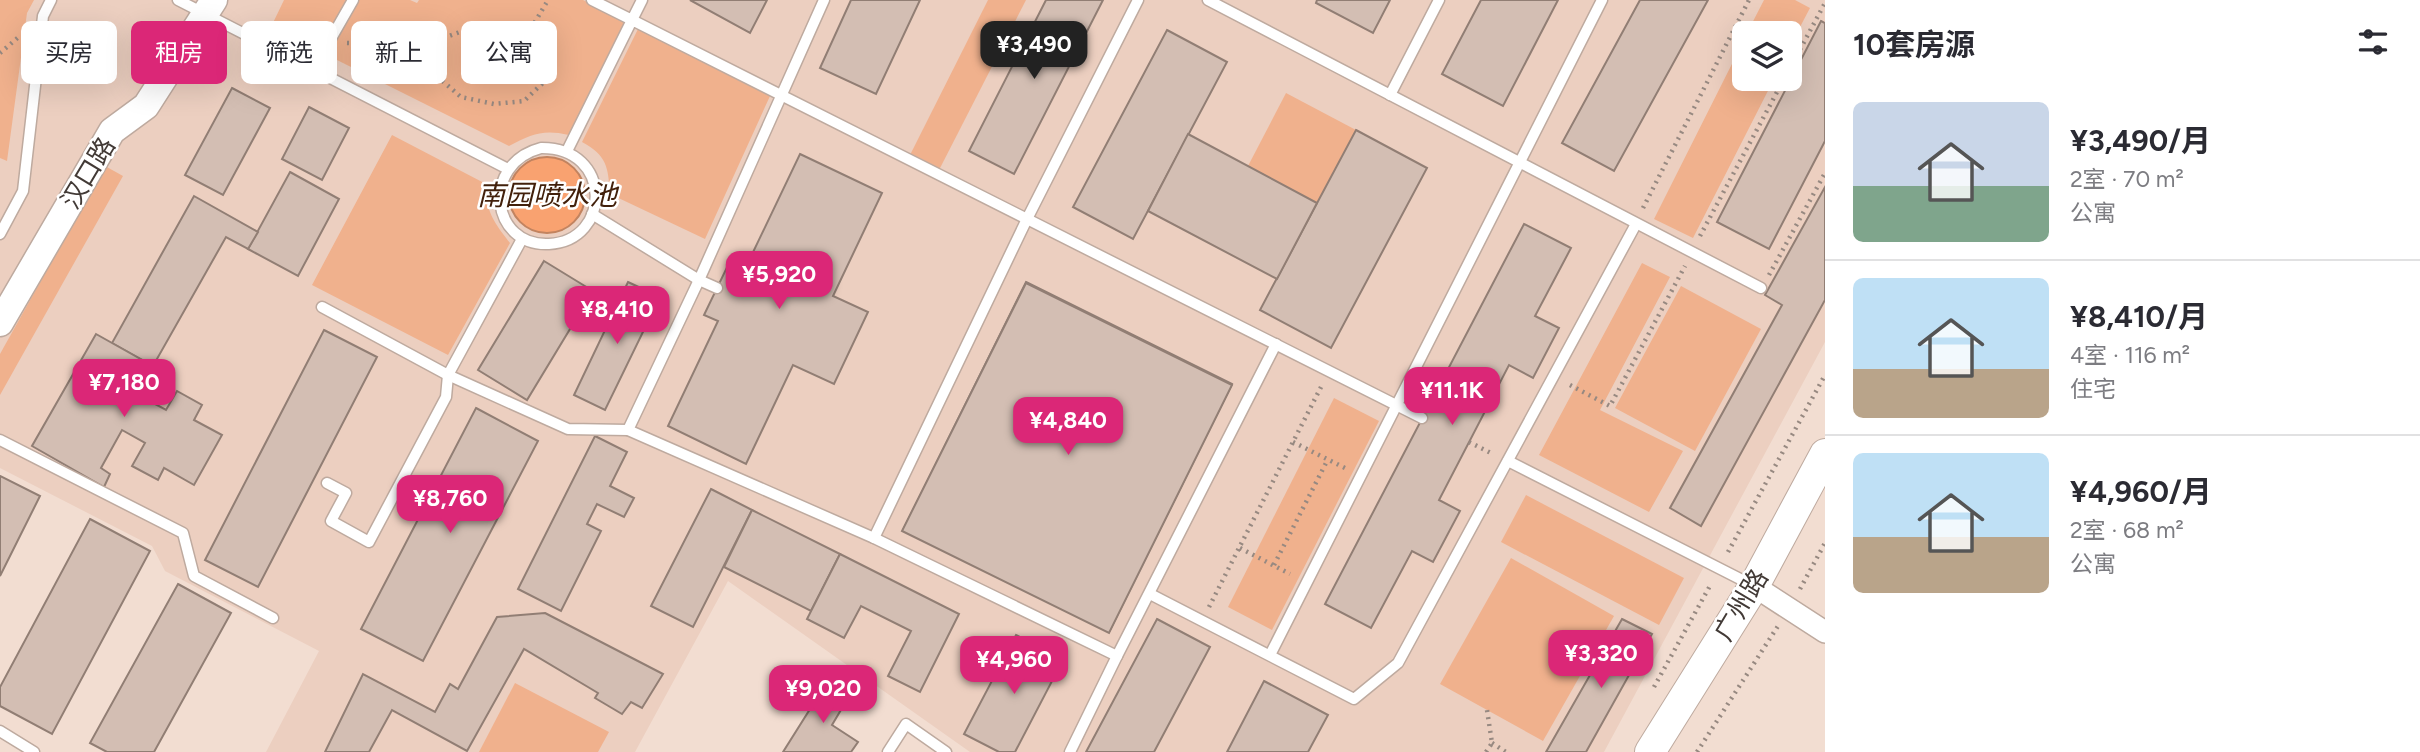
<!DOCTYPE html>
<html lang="zh">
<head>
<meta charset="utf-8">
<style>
	:root { --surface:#fff; --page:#f2f2f3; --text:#2b2b33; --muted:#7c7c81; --line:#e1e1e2; --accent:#db2777 }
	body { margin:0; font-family:Figtree,"Noto Sans SC",sans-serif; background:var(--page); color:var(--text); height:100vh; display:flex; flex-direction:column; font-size:26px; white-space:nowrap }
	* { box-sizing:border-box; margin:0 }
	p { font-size:23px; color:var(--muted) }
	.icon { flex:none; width:38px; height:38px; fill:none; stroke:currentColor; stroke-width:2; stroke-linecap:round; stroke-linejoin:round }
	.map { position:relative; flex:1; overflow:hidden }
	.side { display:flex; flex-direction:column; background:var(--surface); width:595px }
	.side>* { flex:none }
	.guide { position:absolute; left:21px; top:21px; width:665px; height:63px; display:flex; gap:14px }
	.tools { position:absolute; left:1732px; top:21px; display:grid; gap:14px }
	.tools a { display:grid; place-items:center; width:70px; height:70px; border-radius:10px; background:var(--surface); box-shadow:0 7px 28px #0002; font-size:35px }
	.price { position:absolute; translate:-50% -60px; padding:0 16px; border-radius:14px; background:var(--accent); color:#fff; font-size:23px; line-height:46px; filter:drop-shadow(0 2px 4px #0008) }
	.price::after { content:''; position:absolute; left:50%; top:42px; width:21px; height:16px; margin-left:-10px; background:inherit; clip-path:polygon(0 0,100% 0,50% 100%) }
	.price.current { background:#222; color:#fff }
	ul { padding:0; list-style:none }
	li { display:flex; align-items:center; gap:21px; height:175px; padding:0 28px }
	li+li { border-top:2px solid var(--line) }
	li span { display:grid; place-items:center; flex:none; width:196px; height:140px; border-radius:10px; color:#555 }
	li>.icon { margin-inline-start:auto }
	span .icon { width:84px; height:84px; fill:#fffc; stroke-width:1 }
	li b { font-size:30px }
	h2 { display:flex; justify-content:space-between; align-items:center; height:84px; padding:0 28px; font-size:30px }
	.pill { padding:0 24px; border-radius:10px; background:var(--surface); box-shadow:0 7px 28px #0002; font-size:24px; line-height:63px }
	.pill.current { background:var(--accent); color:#fff }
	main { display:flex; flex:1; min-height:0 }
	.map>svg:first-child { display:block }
</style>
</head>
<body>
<main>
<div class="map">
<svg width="1825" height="752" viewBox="0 0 1825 752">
	<rect width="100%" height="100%" fill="#f2ddd1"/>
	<!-- built -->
	<path fill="#eccfc0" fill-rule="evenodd" d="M0,0h1825v342l-221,410h-634l-242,-171 -93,171h-369l53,-101 -154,-80 -13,-25 -152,-78zM1745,33h45v46h-45z"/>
	<!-- green -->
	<g fill="#f0b18d">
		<polygon points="0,0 34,0 27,13 7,161 0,158"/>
		<path d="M284,0h126l7,3 2,-3h164l43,21 -57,114c-26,-6 -37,-1 -60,11l-238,-119z"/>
		<polygon points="988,0 1026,0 937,174 908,159"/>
		<polygon points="1764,0 1795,0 1810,8 1790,46 1790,33 1747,33"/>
		<path d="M638,29l132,67 -65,143 -95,-45c-2,-28 -3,-38 -28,-52z"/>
		<polygon points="1745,38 1745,79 1774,79 1693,238 1654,219"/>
		<polygon points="1286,93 1356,130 1317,203 1248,166"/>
		<path d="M392,135l96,50c-5,24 8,40 22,58l-62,112 -136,-70z"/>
		<polygon points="105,166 123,176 0,395 0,354"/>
		<polygon points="1642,263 1670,277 1600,410 1683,451 1649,512 1539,455"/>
		<polygon points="1681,286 1761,329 1695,451 1615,408"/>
		<polygon points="1334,398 1379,421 1272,630 1228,607"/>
		<polygon points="1526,495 1684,578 1659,625 1501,542"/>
		<polygon points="1511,558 1614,616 1543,741 1440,684"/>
		<polygon points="515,683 609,732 598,752 479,752"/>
	</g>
	<!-- water -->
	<circle fill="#f9a270" stroke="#c2835f" stroke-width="2" cx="547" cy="195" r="38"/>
	<!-- building -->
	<g fill="#d3beb3" stroke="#917e74" stroke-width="2">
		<polygon points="690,0 767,0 750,33"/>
		<polygon points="851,0 920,0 876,94 820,68"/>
		<polygon points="1046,0 1103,0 1014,174 969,151"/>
		<polygon points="1317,0 1390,0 1373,33 1316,3"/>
		<polygon points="1481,0 1558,0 1503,106 1442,74"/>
		<polygon points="1640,0 1708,0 1614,171 1562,143"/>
		<polygon points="1821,21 1825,23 1825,141 1769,249 1717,222"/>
		<polygon points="1167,30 1227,62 1133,239 1073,207"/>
		<polygon points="232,88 270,108 223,195 185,175"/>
		<polygon points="309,107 349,128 322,180 282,159"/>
		<polygon points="1356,130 1427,168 1331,348 1260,310"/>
		<polygon points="1188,134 1317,203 1277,279 1148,211"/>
		<polygon points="800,154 882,193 833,296 868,312 834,384 793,365 746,464 668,426 718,321 704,315 730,261 745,269"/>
		<polygon points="290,172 339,199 298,276 248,249"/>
		<polygon points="1825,187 1825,300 1701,526 1670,508 1782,305 1765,295"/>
		<polygon points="194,196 258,232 248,249 226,237 153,366 112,343"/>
		<polygon points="1524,224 1571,248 1535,316 1559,328 1533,378 1509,365 1439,500 1460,511 1433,562 1412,551 1371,628 1325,604"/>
		<polygon points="544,261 593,291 527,400 478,370"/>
		<polygon points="628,282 660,297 605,410 574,395"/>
		<polygon points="1026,282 1232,384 1109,632 903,530"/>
		<polygon points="1026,283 1232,385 1109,633 902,531"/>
		<polygon points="324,330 377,357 258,587 205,560"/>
		<polygon points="96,334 160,370 144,398 166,410 177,391 202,405 194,420 222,435 194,485 164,468 158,480 132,466 145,443 122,430 101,468 110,474 104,487 32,446"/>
		<polygon points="476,408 538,441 423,661 361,629"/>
		<polygon points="595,436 627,452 610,486 634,498 624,517 597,504 587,524 601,531 561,611 518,589"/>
		<polygon points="0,476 40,496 0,576"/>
		<polygon points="711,489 752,510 693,627 651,606"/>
		<polygon points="752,510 840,554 811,611 724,567"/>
		<polygon points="90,519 150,551 52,734 0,706 0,687"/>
		<polygon points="840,554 959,614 920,692 888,676 911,631 861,606 844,638 807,619"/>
		<polygon points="178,584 231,613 154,752 107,752 90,743"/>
		<polygon points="545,613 663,674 642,708 631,702 622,714 595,698 598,693 524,649 467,751 392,710 369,752 325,752 363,674 435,712 450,684 458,689 497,617"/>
		<polygon points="1157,619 1210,647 1154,752 1086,752"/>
		<polygon points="1622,619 1652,634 1586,752 1546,752"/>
		<polygon points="1016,635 1063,660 1015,752 999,752 964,734"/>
		<polygon points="829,679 851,693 832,725 858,742 851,752 783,752"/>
		<polygon points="1264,681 1328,715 1308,752 1227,752"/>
	</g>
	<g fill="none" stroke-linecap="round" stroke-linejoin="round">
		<!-- service casing -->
		<g stroke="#beaa9f" stroke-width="13">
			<g id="service">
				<polyline points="178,0 508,169"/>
				<polyline points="592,0 632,20 642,0"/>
				<polyline points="1208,0 1761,288"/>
				<polyline points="309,68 329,42 353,0"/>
				<polyline points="1390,95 1439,0"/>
				<path d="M541,148c72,-1 71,93 8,96 -58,3 -69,-80 -8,-96z"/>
				<polyline points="567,151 632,20 1422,418"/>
				<polyline points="592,214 699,280 717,288"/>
				<polyline points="0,234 23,191 43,16 51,0"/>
				<polyline points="322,307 448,375 568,429 628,430 874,538 1117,656 1276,344"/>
				<polyline points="628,430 699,280 824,0"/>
				<polyline points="0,440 183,533 194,576 273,618"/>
				<polyline points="1508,461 1752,585"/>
				<polyline points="327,483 346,493 331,521 369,542 446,397 448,375 522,239"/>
				<polyline points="874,538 1027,219 1138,0"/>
				<polyline points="1150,594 1354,699 1398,663 1636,224"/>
				<polyline points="1270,655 1602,0"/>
				<polyline points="0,731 34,752"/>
				<polyline points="888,752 906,724 946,752"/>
				<polyline points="1070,752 1117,656"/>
			</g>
		</g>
		<!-- minor casing -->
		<g stroke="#beaa9f" stroke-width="24">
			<polyline id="minor" points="1754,586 1825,632"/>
		</g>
		<!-- tertiary casing -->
		<g stroke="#beaa9f" stroke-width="29">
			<polyline id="tertiary" points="0,323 112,131 146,106 214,0"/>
		</g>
		<!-- secondary casing -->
		<g stroke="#beaa9f" stroke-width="32">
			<polyline id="secondary" points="1650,752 1754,586 1825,454"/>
		</g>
		<!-- path -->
		<g stroke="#978981" stroke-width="4.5" stroke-dasharray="2 5" stroke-linecap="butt">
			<polyline points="347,43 421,46 460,32 481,28 529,32 548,0"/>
			<polyline points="421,46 431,71 461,97 494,104 524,101 547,79 539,51 518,31"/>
			<polyline points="0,53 21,35"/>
			<polyline points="1790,68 1825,3"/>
			<polyline points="1643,208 1749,0"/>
			<polyline points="1700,236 1784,79"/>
			<polyline points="1769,275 1825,173"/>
			<polyline points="1570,385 1610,406 1685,266"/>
			<polyline points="1293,442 1347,469"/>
			<polyline points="1469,442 1491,453"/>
			<polyline points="1240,548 1290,574"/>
			<polyline points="1728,552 1825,375"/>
			<polyline points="1274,565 1328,459"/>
			<polyline points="1800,589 1825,543"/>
			<polyline points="1209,607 1321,387"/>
			<polyline points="1654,687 1711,584"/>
			<polyline points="1492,743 1506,752"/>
			<polyline points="1486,752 1492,743 1487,710"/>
			<polyline points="1697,752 1778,626"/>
		</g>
		<!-- service -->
		<use href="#service" stroke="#fff" stroke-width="10"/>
		<!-- minor -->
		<use href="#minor" stroke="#fff" stroke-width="21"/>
		<!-- tertiary -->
		<use href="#tertiary" stroke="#fff" stroke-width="26"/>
		<!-- secondary -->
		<use href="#secondary" stroke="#fff" stroke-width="30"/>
	</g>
	<g text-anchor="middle" stroke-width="5" stroke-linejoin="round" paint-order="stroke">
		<!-- street labels -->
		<g font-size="26" fill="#423a36" stroke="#fff">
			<text transform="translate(88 173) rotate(-59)" y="9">汉口路</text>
			<text transform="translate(1741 605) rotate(-59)" y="9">广州路</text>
		</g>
		<!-- water labels -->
		<g font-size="28" font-style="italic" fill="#42200b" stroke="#fff">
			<text x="547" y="205">南园喷水池</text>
		</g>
	</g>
</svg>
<div class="tools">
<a><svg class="icon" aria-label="layers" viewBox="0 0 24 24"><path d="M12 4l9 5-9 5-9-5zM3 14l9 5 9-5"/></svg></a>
</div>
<b class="price current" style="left:1034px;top:81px">¥3,490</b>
<b class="price" style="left:779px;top:311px">¥5,920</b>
<b class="price" style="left:617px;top:346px">¥8,410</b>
<b class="price" style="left:124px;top:419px">¥7,180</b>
<b class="price" style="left:1452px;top:427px">¥11.1K</b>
<b class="price" style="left:1068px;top:457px">¥4,840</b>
<b class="price" style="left:450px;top:535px">¥8,760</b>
<b class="price" style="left:1601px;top:690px">¥3,320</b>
<b class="price" style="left:1014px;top:696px">¥4,960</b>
<b class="price" style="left:823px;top:725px">¥9,020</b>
<div class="guide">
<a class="pill">买房</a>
<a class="pill current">租房</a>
<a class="pill">筛选</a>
<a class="pill">新上</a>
<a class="pill">公寓</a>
</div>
</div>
<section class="side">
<h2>10套房源<svg class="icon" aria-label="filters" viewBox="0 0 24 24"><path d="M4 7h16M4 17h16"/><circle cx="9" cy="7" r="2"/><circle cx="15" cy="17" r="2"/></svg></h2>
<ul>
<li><span style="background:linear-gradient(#c9d6e8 60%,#7fa58c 0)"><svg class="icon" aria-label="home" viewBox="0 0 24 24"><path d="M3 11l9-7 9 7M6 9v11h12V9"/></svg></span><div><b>¥3,490/月</b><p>2室 · 70 m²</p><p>公寓</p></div></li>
<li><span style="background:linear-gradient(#bfe0f5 65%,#b9a48a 0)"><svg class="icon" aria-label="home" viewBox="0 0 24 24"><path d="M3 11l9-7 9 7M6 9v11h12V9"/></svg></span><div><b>¥8,410/月</b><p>4室 · 116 m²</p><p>住宅</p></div></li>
<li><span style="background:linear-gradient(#bfe0f5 60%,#b9a48a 0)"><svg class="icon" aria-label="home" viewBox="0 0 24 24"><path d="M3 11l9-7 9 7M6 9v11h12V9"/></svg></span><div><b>¥4,960/月</b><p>2室 · 68 m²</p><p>公寓</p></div></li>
</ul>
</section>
</main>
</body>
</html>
